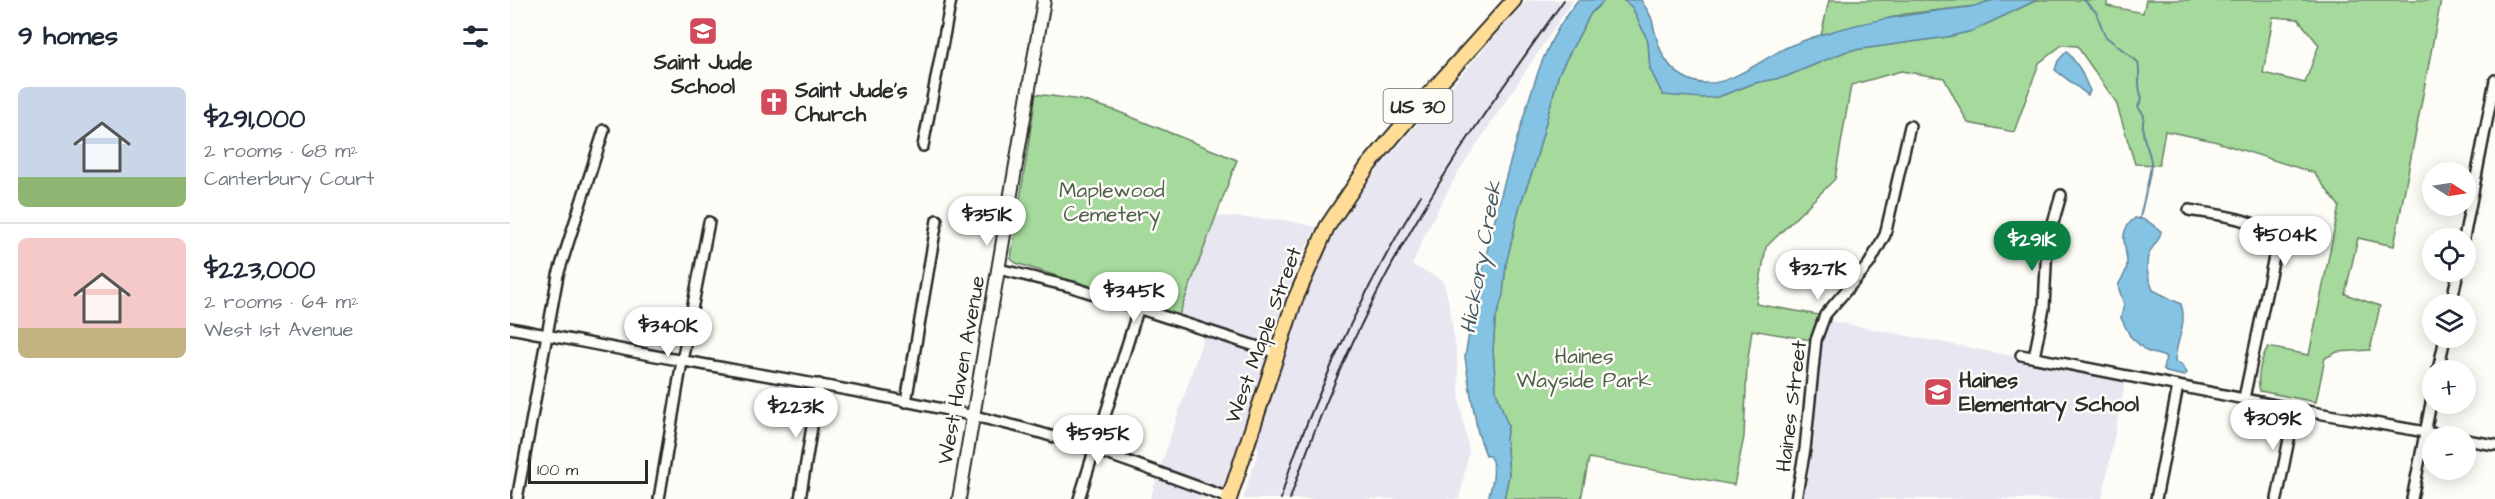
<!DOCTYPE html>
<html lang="en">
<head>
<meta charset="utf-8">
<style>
	:root { --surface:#fff; --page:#f6f6f7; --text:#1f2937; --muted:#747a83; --line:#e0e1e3; --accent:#0b8043 }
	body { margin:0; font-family:"Architects Daughter",sans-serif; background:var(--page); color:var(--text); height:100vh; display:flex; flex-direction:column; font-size:22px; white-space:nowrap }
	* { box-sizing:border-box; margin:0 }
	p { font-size:20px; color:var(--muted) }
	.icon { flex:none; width:33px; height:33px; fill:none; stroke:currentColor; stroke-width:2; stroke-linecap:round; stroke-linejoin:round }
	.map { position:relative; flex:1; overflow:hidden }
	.drawer { display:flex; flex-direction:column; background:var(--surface); width:510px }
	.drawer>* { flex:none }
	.needle { width:39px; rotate:102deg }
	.tools { position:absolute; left:1912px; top:162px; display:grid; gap:12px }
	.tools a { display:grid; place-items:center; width:54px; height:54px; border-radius:50%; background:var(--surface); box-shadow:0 3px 15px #0003; font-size:30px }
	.scale { position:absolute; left:18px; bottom:15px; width:120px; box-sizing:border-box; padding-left:6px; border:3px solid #2b2b2b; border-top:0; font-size:16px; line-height:21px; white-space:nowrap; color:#2b2b2b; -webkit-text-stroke:4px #fdfcf7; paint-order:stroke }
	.price { position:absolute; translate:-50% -51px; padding:0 14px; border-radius:21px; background:#fff; color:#222; font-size:20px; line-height:39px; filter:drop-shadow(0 2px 3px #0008) }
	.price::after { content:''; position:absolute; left:50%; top:36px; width:18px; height:14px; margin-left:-9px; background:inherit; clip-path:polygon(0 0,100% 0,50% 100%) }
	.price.active { background:var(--accent); color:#fff }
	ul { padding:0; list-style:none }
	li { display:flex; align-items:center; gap:18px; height:150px; padding:0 18px }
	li+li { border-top:2px solid var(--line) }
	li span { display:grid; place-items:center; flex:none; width:168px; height:120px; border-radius:9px; color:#555 }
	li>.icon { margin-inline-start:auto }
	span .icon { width:72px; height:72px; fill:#fffc; stroke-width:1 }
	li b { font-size:26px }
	h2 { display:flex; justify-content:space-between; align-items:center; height:72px; padding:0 18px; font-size:26px }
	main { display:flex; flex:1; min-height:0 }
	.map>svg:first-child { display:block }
</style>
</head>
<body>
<main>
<section class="drawer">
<h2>9 homes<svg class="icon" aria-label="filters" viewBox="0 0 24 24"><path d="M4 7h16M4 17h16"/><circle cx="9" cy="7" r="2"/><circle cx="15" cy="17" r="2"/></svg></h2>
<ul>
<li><span style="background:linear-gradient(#c9d6e8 75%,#8fb573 0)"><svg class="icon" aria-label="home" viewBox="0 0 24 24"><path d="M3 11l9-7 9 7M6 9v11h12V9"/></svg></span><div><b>$291,000</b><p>2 rooms · 68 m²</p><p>Canterbury Court</p></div></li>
<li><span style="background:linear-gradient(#f6c9c9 75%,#c2b280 0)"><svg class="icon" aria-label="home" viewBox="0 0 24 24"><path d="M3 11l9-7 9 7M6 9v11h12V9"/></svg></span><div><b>$223,000</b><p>2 rooms · 64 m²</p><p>West 1st Avenue</p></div></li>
</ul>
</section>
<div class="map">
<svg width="1985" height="499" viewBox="0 0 1985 499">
	<rect width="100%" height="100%" fill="#fdfcf7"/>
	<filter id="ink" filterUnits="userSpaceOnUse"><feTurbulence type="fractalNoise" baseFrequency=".0167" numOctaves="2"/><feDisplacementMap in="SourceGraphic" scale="12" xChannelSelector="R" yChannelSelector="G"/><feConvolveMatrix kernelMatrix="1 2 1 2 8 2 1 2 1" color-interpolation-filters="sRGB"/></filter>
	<g filter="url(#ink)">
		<!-- built -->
		<g fill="#e8e6f1">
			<polygon points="1017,0 1063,0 947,174 917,230 902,265 933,280 938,299 947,357 950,404 959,452 949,499 733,499 749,448 746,446 790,311 808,266 828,227 868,169"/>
			<polygon points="706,216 774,220 806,227 787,267 764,332 757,341 745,340 669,315"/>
			<polygon points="1315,320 1616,378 1592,499 1287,499 1307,339"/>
			<polygon points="695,333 764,354 718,496 649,471"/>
			<polygon points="648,475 703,495 701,499 640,499"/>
		</g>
		<!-- green -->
		<g fill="#a5da9c" stroke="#688264" stroke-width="1.5" fill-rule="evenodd">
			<path d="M1095,0h18l9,7 16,34 2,28 13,26 55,2 37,-14 30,-6 62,-26 100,-14 25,-6 65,-31h70v6l36,7 3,-13h295l-47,246 -36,-8 -13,56 35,12 -10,44 -33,2 -12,6 -9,44 -56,-11c-4,-12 1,-33 8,-44l41,8 30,-149 -25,-33 -100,-32 -49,-10 -6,34 -24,-1 -19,-62 -39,-56 -15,-1 -23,18 -25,69 -46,-9 -24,-45 -43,-7 -50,14 -16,94 -69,68 -10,57 63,11 -8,25 -59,-10 -5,36 -3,71 -10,48 -145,-27 -8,41h-77l5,-24 -3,-37 2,-12 -12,-35 -3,-41 2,-28 9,-39 2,-19 14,-59 14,-38 25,-94 32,-60zM1763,17l25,2 21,26 -14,38 -42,-10z"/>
			<polygon points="1319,0 1483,0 1465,6 1395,14 1311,36"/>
			<polygon points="526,94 571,100 604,110 727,160 669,315 506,263 501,259"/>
		</g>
		<!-- water -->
		<g fill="#85c3e5" stroke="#61869b" stroke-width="1.5">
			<path d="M1068,0h27l-14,13 -32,60 -25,94 -14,38 -14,59 -3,31 -8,27 -2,28 3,41 12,35 -2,12 3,37 -5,24h-16c4,-14 9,-29 2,-43l-4,-1 -8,-22 -8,-43 -5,-33 4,-23c14,-69 30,-138 51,-205 14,-47 26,-91 58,-129z"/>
			<path d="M1113,0h18c3,6 9,13 11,20 5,22 10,45 32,57 37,22 75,-19 108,-32 57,-23 117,-31 177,-38 9,-1 18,-6 26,-7 14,0 28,0 42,0l-65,31 -25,6 -100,14 -62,26 -30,6 -37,14 -14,1 -41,-3 -13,-26 -2,-28 -16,-34z"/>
			<polygon points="1557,51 1570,69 1580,91 1578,95 1545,70 1548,61"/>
			<path d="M1625,218l11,2 15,11c-1,10 -7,12 -11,21 -6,11 -2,27 3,38l28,14c7,20 -6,39 -6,58l6,2 6,9 -3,3 -18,-4 -3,-3 3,-12 -20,-6 -16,-15 -9,-18 3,-14 -6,-18c2,-5 5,-9 7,-13 8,-19 -13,-38 10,-55z"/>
		</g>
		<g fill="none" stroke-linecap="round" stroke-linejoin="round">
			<!-- stream -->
			<path stroke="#61869b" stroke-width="2" d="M1574,0l12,12 9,24 33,26c3,13 -2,23 4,36l-4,9 6,8c-4,23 3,27 7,46 1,10 -9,45 -11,57"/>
			<!-- street casing -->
			<g stroke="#2b2b2b" stroke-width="14">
				<g id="street">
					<polyline points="413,146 441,0"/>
					<path d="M1679,210c21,4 72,8 83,28 2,4 2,10 3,14l-31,146"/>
					<polyline points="1954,238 1985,80"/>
					<polyline points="489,269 562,287 767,353"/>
					<polyline points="1941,304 1948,272"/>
					<path d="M0,328c58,11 116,23 174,33 113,20 227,38 339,67 70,19 138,46 206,70"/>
					<polyline points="1511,355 1785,409 1938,436"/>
					<polyline points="1524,357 1534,308 1537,244 1551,195"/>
					<polyline points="1928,370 1935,338"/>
					<polyline points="396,402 427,220"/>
					<polyline points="1956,440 1985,445"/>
					<polyline points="7,499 48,275 94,130"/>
					<polyline points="149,499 172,361 199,222"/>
					<polyline points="290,499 309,384"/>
					<polyline points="569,499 628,310"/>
					<polyline points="1286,499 1295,449 1306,340 1315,315 1359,264 1375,235 1400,126"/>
					<polyline points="1646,499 1668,386"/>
					<polyline points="1767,499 1785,409"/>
					<polyline points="1902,499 1923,393"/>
				</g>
			</g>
			<!-- secondary casing -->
			<g stroke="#2b2b2b" stroke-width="16">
				<polyline id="secondary" points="449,499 534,0"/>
			</g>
			<!-- primary casing -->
			<g stroke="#2b2b2b" stroke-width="18">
				<polyline id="primary" points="719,499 784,302 817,227 858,166 913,101 1004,0"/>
			</g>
			<!-- street -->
			<use href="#street" stroke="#fdfcf7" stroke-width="9"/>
			<!-- secondary -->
			<use href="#secondary" stroke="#fdfcf7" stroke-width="12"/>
			<!-- primary -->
			<use href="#primary" stroke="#ffdd96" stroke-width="14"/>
			<!-- rail -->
			<g stroke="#2b2b2b" stroke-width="2">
				<path d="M771,499c8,-33 21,-64 34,-95 30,-73 65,-142 106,-209"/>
				<path d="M780,499c32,-95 73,-186 123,-272 45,-79 99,-153 151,-227"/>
			</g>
		</g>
	</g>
	<!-- icons -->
	<defs>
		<g id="school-square" transform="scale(1.5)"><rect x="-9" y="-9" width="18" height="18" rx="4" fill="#d1495b" stroke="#fdfcf7"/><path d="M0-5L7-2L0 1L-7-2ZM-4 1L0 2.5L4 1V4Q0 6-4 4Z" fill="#fff"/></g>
		<g id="church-square" transform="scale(1.5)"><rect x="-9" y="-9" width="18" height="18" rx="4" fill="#d1495b" stroke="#fdfcf7"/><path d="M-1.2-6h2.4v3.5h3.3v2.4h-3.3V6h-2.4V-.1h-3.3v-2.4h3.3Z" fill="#fff"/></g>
	</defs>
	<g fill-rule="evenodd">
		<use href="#school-square" x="193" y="31"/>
		<use href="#church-square" x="264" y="102"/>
		<use href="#school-square" x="1428" y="392"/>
	</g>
	<g text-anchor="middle" stroke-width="5" stroke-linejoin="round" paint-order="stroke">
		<!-- shield labels -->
		<rect fill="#fdfcf7" stroke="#6a6a68" stroke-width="1.5" x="873.5" y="89" width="69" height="34" rx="4.5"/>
		<g font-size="20" font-weight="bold" fill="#2b2b2b">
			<text x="908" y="113">US 30</text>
		</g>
		<!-- poi labels -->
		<g font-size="21" font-weight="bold" fill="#2b2b2b" stroke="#fdfcf7" text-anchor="start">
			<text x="193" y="69" text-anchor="middle">Saint Jude<tspan x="193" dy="24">School</tspan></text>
			<text x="285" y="97">Saint Jude's<tspan x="285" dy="24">Church</tspan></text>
			<text x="1449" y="387">Haines<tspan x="1449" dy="24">Elementary School</tspan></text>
		</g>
		<!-- park labels -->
		<g font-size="21" fill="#50604d" stroke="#fdfcf7">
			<text x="602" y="197">Maplewood<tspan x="602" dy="24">Cemetery</tspan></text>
			<text x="1074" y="363">Haines<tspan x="1074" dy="24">Wayside Park</tspan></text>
		</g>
		<!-- street labels -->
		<g font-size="21" fill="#2b2b2b" stroke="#fdfcf7">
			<text transform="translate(753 335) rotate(-70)" y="7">West Maple Street</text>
			<text transform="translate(451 370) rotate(-80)" y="7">West Haven Avenue</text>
			<text transform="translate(1281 406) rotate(-83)" y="7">Haines Street</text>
		</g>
		<!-- water labels -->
		<g font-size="22" font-style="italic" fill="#465963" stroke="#fdfcf7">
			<text transform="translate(970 257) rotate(-80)" y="8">Hickory Creek</text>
		</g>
	</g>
</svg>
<div class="tools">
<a><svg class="needle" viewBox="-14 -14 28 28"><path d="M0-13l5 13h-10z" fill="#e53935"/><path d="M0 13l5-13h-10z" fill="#747a83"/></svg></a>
<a><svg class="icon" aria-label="locate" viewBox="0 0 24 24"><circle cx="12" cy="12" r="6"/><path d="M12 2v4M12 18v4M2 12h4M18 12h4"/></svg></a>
<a><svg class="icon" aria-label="layers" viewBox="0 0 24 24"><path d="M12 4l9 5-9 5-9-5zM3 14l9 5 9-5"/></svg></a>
<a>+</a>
<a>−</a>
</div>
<div class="scale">100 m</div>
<b class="price" style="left:477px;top:247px">$351K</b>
<b class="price" style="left:1775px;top:267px">$504K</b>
<b class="price active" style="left:1522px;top:272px">$291K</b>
<b class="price" style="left:1308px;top:301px">$327K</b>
<b class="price" style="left:624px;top:323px">$345K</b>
<b class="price" style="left:158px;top:358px">$340K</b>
<b class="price" style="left:286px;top:439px">$223K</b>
<b class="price" style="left:1763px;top:451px">$309K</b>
<b class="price" style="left:588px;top:466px">$595K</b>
</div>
</main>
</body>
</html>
